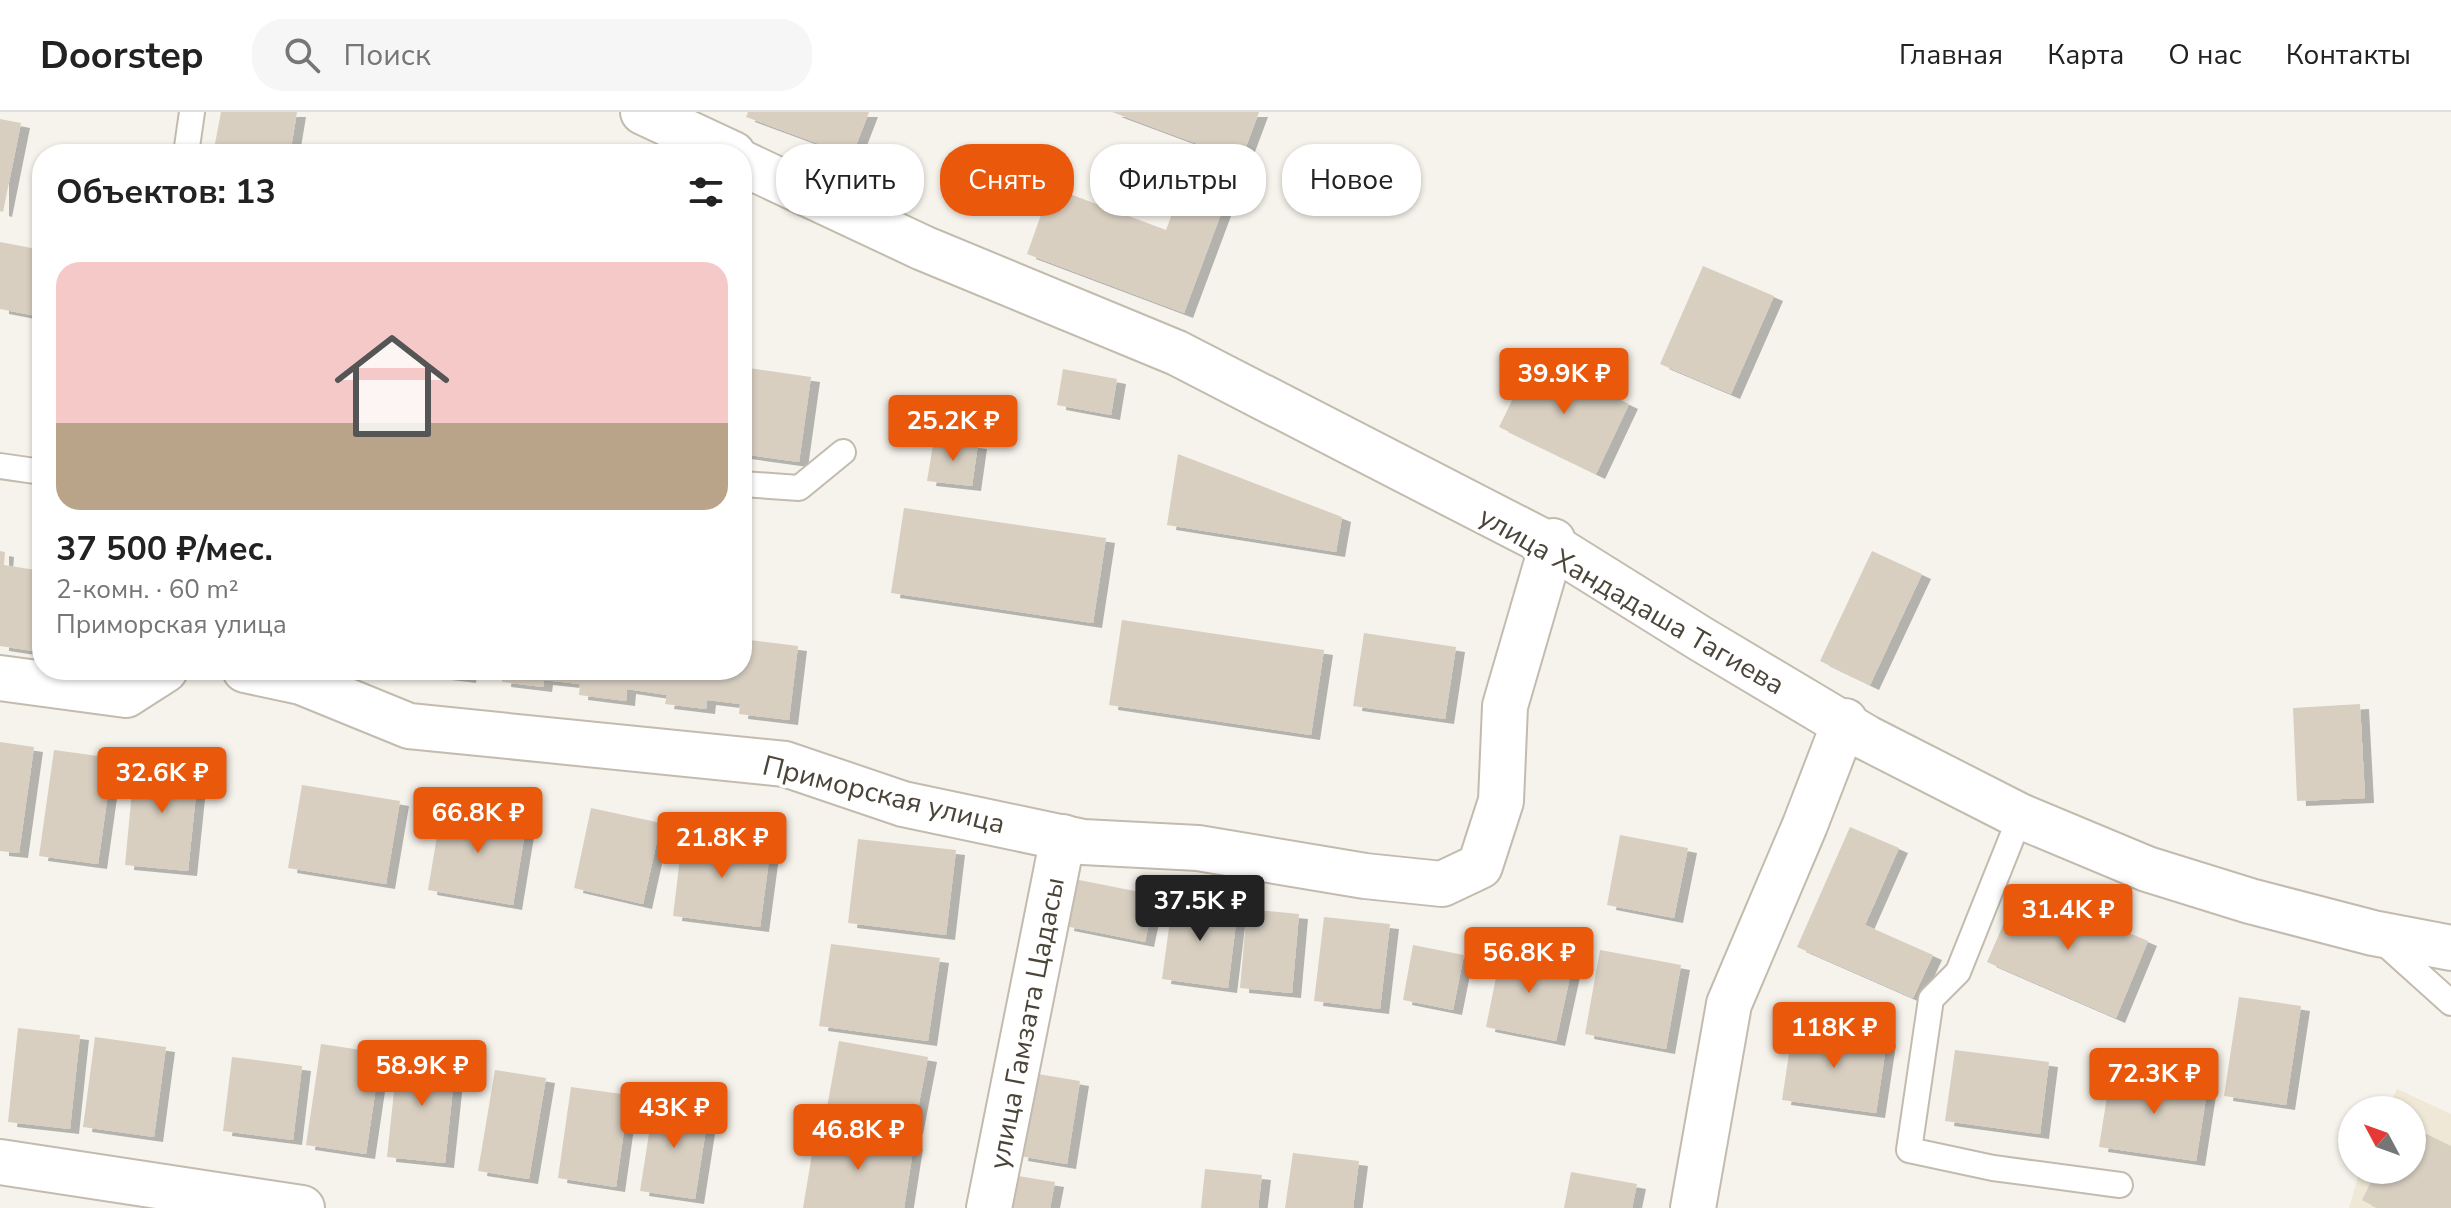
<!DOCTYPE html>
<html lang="ru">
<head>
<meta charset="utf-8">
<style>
	:root { --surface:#fff; --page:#f6f6f6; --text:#222; --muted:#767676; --line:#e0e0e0; --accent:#ea580c }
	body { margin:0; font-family:"Nunito Sans",sans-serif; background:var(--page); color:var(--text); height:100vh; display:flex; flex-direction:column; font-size:30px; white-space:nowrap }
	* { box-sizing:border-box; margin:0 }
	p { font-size:26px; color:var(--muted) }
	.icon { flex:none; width:44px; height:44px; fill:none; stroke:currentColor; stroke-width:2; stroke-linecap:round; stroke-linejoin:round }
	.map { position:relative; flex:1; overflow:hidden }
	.sheet { position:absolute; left:32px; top:32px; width:720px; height:536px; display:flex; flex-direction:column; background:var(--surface); border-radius:32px; box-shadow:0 2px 6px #0004 }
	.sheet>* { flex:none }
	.banner { position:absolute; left:776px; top:32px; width:760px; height:72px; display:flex; gap:16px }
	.needle { width:52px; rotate:311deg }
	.fabs { position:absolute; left:2338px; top:984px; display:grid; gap:16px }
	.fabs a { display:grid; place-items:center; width:88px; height:88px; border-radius:50%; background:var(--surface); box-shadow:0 2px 6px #0004; font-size:40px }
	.price { position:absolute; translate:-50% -68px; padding:0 18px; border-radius:8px; background:var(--accent); color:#fff; font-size:26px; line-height:52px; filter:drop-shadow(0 2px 4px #0008) }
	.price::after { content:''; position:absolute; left:50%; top:48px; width:24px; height:18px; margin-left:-12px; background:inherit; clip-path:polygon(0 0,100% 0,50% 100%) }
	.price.on { background:#222; color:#fff }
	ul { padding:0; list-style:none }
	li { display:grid; align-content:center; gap:16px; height:424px; padding:0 24px }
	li+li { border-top:2px solid var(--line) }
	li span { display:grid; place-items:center; height:248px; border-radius:24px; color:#555 }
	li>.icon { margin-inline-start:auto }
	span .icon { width:144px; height:144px; fill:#fffc; stroke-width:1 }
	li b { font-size:34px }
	h2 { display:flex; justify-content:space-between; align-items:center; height:96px; padding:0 24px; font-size:34px }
	.tag { padding:0 28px; border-radius:32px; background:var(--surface); box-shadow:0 2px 6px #0004; font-size:28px; line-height:72px }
	.tag.on { background:var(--accent); color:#fff }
	header { display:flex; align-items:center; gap:48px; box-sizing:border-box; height:112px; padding:0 40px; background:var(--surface); border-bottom:2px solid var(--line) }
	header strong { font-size:38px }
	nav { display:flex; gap:44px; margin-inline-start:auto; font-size:28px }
	.search { width:560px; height:72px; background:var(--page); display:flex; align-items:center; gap:20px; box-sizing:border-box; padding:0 28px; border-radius:32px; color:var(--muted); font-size:30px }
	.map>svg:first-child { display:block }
</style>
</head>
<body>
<header>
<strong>Doorstep</strong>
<div class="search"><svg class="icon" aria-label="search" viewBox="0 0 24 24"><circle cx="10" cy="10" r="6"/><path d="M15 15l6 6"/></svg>Поиск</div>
<nav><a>Главная</a><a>Карта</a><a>О нас</a><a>Контакты</a></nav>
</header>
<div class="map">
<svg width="2451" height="1096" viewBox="0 0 2451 1096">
	<defs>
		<filter id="shadow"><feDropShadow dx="9" dy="5" stdDeviation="0" flood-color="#0004"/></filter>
	</defs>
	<rect width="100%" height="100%" fill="#f6f3ec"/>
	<!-- education -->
	<polygon fill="#efe8d6" points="2397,977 2451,1002 2451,1096 2349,1096 2360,1058 2412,1058 2412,998 2387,998"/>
	<!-- building -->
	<g fill="#d8cfc1" filter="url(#shadow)">
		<polygon points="221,0 297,0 290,42 213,42"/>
		<polygon points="748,0 869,0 852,44 746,5"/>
		<polygon points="1112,0 1259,0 1184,201 1027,142 1051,75 1166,118 1198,32"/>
		<polygon points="0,7 21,11 3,100 0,99"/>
		<polygon points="0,130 42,138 42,205 0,197"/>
		<polygon points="1703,154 1774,184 1731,282 1660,252"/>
		<polygon points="1533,246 1629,292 1596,362 1499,315"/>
		<polygon points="742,255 811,265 799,350 742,342"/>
		<polygon points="1063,257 1117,267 1111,303 1057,293"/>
		<polygon points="934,327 978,332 972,374 927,369"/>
		<polygon points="1178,342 1342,405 1336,440 1167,413"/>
		<polygon points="904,396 1106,426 1093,511 891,481"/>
		<polygon points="0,439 5,440 4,453 42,459 42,485 33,539 0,534"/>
		<polygon points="1872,439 1922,462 1870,573 1820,549"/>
		<polygon points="1122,508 1324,538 1311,623 1109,593"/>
		<polygon points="1364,521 1456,535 1445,607 1353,594"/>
		<polygon points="742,527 798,534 789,608 739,602 740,592 707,588 706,597 665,592 667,583 627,577 626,589 579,583 580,572 544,568 543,575 502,570 503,558 742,558"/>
		<polygon points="427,558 468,558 467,566 426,561"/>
		<polygon points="2360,592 2365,686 2297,689 2293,596"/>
		<polygon points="0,630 34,635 19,741 0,739"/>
		<polygon points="54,638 113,646 98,752 39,744"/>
		<polygon points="135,647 199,653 188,759 125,753"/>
		<polygon points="302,673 400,689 386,772 288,756"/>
		<polygon points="442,694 527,708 513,793 428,778"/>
		<polygon points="591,696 661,711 643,792 574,776"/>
		<polygon points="1850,715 1899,736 1865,813 1933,843 1913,886 1797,835"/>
		<polygon points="683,721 771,733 760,815 673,804"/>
		<polygon points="1620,723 1688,736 1674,806 1607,793"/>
		<polygon points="858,727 956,738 946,823 848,811"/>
		<polygon points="1074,767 1155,783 1145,830 1065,814"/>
		<polygon points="2020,774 2148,829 2116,906 1987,850"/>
		<polygon points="1173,786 1238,794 1228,876 1162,867"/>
		<polygon points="1247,797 1299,802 1292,881 1240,876"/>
		<polygon points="1324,805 1390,812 1380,897 1314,889"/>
		<polygon points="831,832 940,846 928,929 819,914"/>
		<polygon points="1413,833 1464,843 1453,898 1403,888"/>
		<polygon points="1502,836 1573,851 1556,929 1486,915"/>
		<polygon points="1600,838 1681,853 1666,937 1585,922"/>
		<polygon points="2239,885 2301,894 2286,993 2224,984"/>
		<polygon points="1793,915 1887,928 1876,1001 1782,988"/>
		<polygon points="18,916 80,923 70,1017 8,1010"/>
		<polygon points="95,925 166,935 154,1025 83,1015"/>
		<polygon points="839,929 928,945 914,1017 826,1001"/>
		<polygon points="321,932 381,941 366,1042 306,1033"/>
		<polygon points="1955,938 2049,950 2040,1022 1945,1009"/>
		<polygon points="398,942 456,948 445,1051 387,1045"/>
		<polygon points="232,945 302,954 293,1028 223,1019"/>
		<polygon points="495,958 546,966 529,1067 478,1059"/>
		<polygon points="2111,959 2208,973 2196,1049 2099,1035"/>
		<polygon points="1032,961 1080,969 1067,1052 1019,1044"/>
		<polygon points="571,975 629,983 616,1075 558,1066"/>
		<polygon points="654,990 709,998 695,1087 640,1079"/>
		<polygon points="2412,1015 2451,1034 2451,1096 2377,1096 2362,1088 2377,1058 2412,1058"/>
		<polygon points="816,1018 914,1032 904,1096 803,1096"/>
		<polygon points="1293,1041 1359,1049 1353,1096 1285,1096"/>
		<polygon points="1205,1057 1262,1063 1258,1096 1201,1096"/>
		<polygon points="1571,1060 1637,1072 1632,1096 1564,1096"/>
		<polygon points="1012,1063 1055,1070 1050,1096 1007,1096"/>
	</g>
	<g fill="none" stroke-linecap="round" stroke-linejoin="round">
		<!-- service casing -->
		<g stroke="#c2bbae" stroke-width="28">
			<g id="service">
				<polyline points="186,42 192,0"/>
				<polyline points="0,354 42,360"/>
				<polyline points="742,372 799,376 843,340"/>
				<polyline points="2022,700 1958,860 1931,887 1909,1038 1993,1056 2120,1073"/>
				<polyline points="2381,828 2451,891"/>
			</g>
		</g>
		<!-- minor casing -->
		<g stroke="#c2bbae" stroke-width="48">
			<g id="minor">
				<polyline points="245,558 301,570 409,614 785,652 903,692 1083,730 1198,736 1365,764 1442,772 1480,754 1501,689 1505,594 1553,429"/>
				<polyline points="0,566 126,583 165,558"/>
				<polyline points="0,1050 302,1096"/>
				<polyline points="989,1096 1063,725"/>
				<polyline points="1693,1096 1729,892 1805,713 1845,609"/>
			</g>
		</g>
		<!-- tertiary casing -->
		<g stroke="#c2bbae" stroke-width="48">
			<g id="tertiary">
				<polyline points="643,0 733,42"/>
				<polyline points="742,51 923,136 1177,241 1552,434 1701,527 1867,626 2020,704 2147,757 2250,789 2373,821 2451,836"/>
			</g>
		</g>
		<!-- service -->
		<use href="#service" stroke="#fff" stroke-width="24"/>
		<!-- minor -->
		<use href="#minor" stroke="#fff" stroke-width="44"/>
		<!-- tertiary -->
		<use href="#tertiary" stroke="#fff" stroke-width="44"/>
	</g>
	<g text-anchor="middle" stroke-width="7" stroke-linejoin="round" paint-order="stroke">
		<!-- street labels -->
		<g font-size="28" fill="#4b4439" stroke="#fff">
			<text transform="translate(1632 488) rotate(30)" y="10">улица Хандадаша Тагиева</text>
			<text transform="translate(884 682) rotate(14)" y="10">Приморская улица</text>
			<text transform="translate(1026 911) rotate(-79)" y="10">улица Гамзата Цадасы</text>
		</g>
	</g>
</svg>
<div class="fabs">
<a><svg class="needle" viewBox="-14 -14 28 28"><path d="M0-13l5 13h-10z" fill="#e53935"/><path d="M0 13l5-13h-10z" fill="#767676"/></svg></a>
</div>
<b class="price" style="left:1564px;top:304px">39.9K ₽</b>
<b class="price" style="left:953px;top:351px">25.2K ₽</b>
<b class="price" style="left:162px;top:703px">32.6K ₽</b>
<b class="price" style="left:478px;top:743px">66.8K ₽</b>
<b class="price" style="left:722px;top:768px">21.8K ₽</b>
<b class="price on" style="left:1200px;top:831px">37.5K ₽</b>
<b class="price" style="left:2068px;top:840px">31.4K ₽</b>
<b class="price" style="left:1529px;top:883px">56.8K ₽</b>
<b class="price" style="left:1834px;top:958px">118K ₽</b>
<b class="price" style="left:422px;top:996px">58.9K ₽</b>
<b class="price" style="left:2154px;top:1004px">72.3K ₽</b>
<b class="price" style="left:674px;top:1038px">43K ₽</b>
<b class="price" style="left:858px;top:1060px">46.8K ₽</b>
<div class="banner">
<a class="tag">Купить</a>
<a class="tag on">Снять</a>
<a class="tag">Фильтры</a>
<a class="tag">Новое</a>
</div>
<section class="sheet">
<h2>Объектов: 13<svg class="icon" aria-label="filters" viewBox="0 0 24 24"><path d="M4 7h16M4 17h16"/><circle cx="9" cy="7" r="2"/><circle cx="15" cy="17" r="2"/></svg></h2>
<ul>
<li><span style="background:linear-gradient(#f6c9c9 65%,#b9a48a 0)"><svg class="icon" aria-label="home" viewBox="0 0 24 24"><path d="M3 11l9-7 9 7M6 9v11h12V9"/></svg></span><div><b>37 500 ₽/мес.</b><p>2-комн. · 60 m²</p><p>Приморская улица</p></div></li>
</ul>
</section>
</div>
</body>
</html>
